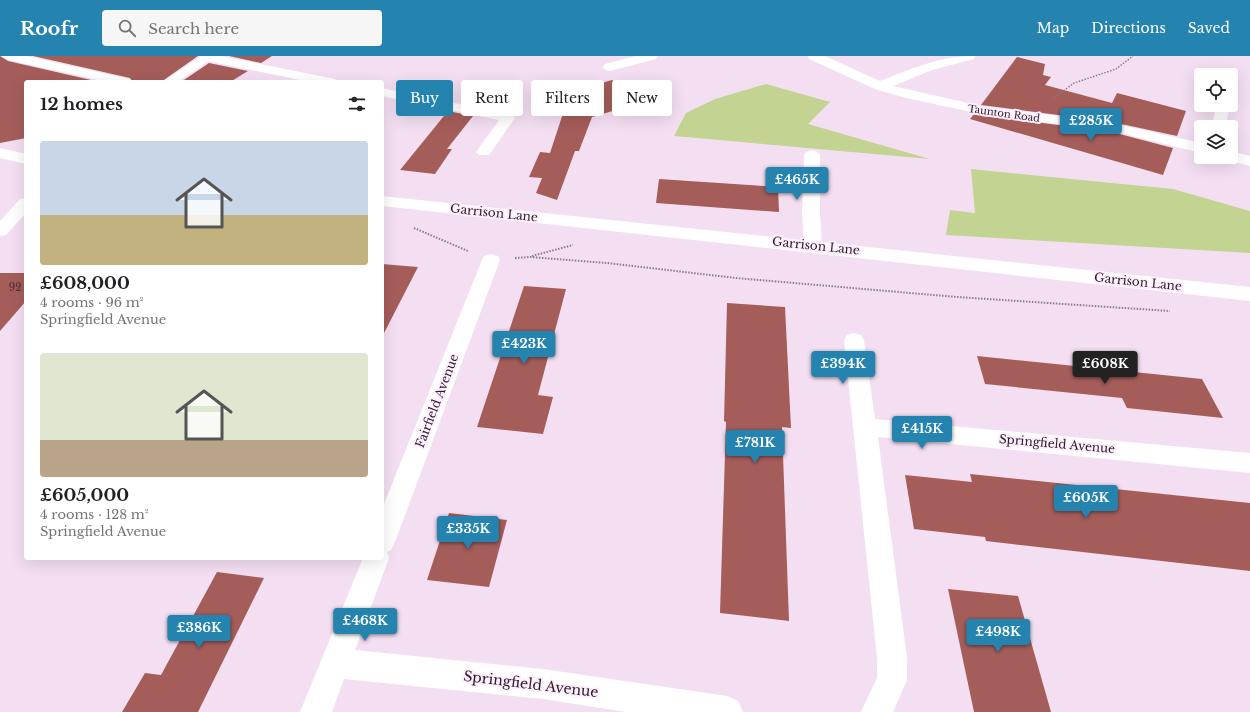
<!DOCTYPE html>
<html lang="en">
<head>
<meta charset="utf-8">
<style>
	:root { --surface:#fff; --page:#f6f6f6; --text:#202124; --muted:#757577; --accent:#2483af }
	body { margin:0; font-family:"Libre Baskerville",serif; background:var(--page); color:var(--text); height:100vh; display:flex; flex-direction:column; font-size:15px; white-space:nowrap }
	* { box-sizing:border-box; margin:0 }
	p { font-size:13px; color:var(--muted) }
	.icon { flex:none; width:22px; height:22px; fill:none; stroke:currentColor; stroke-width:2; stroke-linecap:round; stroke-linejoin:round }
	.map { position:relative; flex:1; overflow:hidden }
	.sheet { position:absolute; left:24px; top:24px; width:360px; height:480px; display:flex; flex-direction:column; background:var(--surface); border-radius:4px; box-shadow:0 4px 16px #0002 }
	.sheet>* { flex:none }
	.guide { position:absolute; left:396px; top:24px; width:380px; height:36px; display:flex; gap:8px }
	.controls { position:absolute; left:1194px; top:12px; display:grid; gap:8px }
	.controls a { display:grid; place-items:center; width:44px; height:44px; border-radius:4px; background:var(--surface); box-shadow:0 4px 16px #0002; font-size:20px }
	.price { position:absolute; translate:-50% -34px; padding:0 9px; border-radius:4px; background:var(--accent); color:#fff; font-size:13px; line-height:26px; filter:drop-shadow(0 1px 2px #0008) }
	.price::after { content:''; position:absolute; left:50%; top:24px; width:12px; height:9px; margin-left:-6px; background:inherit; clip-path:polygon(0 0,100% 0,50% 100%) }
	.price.on { background:#222; color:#fff }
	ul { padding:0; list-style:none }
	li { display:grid; align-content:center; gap:8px; height:212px; padding:0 16px }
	li span { display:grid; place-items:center; height:124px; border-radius:4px; color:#555 }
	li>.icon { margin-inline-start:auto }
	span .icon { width:72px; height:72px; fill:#fffc; stroke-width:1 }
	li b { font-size:17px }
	h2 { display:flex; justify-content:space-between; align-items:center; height:48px; padding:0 16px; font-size:17px }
	.chip { padding:0 14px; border-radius:4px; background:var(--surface); box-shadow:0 4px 16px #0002; font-size:14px; line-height:36px }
	.chip.on { background:var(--accent); color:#fff }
	header { display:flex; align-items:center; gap:24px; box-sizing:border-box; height:56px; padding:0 20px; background:var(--accent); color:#fff }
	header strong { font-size:19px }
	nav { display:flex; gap:22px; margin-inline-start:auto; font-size:14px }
	.search { width:280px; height:36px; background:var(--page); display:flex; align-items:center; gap:10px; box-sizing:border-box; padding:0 14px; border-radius:4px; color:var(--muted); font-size:15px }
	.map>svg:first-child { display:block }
</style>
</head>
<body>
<header>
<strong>Roofr</strong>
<div class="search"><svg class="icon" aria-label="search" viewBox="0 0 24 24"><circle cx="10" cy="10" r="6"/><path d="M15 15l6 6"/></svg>Search here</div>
<nav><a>Map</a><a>Directions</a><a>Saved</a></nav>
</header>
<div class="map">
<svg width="1250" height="656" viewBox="0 0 1250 656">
	<rect width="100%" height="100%" fill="#f4dff2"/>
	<!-- green -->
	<g fill="#c3d392">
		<polygon points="766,28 830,46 808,68 930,103 674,80 686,57 715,43"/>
		<polygon points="971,113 1173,133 1250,155 1250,197 946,179 950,154 975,157"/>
	</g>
	<!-- building -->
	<g fill="#a55d5a">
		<polygon points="0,0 8,5 100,26 26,26 26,82 0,87"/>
		<polygon points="33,0 198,0 161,26 133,26 130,22"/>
		<polygon points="229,0 272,0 261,7"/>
		<polygon points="1017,1 1045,8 1043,19 1051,21 1045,29 1112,47 1117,37 1186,55 1177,80 1112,66 981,49"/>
		<polygon points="209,7 248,15 230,26 181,26"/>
		<polygon points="612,24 640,47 592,61 579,95 575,95 557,144 536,137 542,122 529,121 540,96 550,97 570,36"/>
		<polygon points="448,55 473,60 447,93 452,93 435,118 400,114"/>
		<polygon points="974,58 1112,76 1173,92 1163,119 970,63"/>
		<polygon points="659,123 778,131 779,156 656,147"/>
		<polygon points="382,208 418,211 382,281"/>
		<polygon points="0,217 26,217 26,245 0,275"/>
		<polygon points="524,230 566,233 538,339 553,341 543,378 477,371"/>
		<polygon points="727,247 785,251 791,372 782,371 789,565 720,557 726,366 724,365"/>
		<polygon points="977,300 1202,323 1223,362 1127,352 1122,342 985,328"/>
		<polygon points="970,418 1250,447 1250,515 986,485 985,481 914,473 905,419 972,426"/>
		<polygon points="449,457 507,464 489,531 427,524"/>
		<polygon points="217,516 264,522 198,656 122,656 145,617 161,619"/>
		<polygon points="948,533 1018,540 1051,656 974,656"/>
	</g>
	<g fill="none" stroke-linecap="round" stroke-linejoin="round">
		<!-- path-far1 -->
		<polyline stroke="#8b7c89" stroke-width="1.5" stroke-dasharray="1.5 1.5" stroke-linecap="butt" points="1054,42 1074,27 1116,13 1133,0"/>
		<!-- path -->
		<g stroke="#8b7c89" stroke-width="2" stroke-dasharray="1.5 1.5" stroke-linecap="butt">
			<polyline points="414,172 468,195"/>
			<polyline points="532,200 573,189"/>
			<polyline points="515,202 530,201 607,207 736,222 957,241 1170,255"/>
		</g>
		<!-- street -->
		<g fill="#fff" fill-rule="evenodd">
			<polygon points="2,0 26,0 125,22 130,23 132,26 107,26 8,4"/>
			<polygon points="201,0 221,0 330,22 335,23 337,26 310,26 207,5 202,4"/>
			<polygon points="636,0 657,0 656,3 610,15 605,14 603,11 605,8"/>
			<path d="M808,0h17l55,25c34,-13 59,-25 95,-25l-1,3 -42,11 -39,16 88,20 131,17 89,20v10l-89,-22 -131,-17 -75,-16 -31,-9 -66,-30z"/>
			<polygon points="382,32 508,58 513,59 515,62 489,99 479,99 476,96 499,64 382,40"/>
			<polygon points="1209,49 1224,49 1229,55 1225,71 1211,71 1215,56"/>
			<polygon points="812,94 818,96 820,99 820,157 822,190 819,194 813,196 807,194 804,190 802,157 804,99 806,96"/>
			<polygon points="1231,95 1250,100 1250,110 1225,103 1224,101 1231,101"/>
			<polygon points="491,198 498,200 500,204 395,486 391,494 387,496 389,502 355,594 543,613 727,640 738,645 743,656 626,656 543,643 344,623 332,656 300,656 363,502 382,502 382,453 482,204 484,200"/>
			<polygon points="854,277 861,279 864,284 875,363 1250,397 1250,417 878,381 907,602 907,624 893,656 861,656 877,622 877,602 844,284 847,279"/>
		</g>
		<!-- secondary -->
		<g fill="#fff" fill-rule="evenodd">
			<polygon points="201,0 216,0 178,26 162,26"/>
			<polygon points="26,142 26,157 6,179 0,180 0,165 20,143"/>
		</g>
		<!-- primary -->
		<g fill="#fff" fill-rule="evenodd">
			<polygon points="0,92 26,98 26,108 0,102"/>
			<polygon points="382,140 1250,231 1250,245 382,150"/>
		</g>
	</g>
	<g text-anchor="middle" stroke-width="4" stroke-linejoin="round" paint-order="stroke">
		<!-- far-street labels -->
		<g font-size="10" fill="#271f26" stroke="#ffeefd">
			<text transform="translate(1004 57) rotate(8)" y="4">Taunton Road</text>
		</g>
		<!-- number labels -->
		<g font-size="10" fill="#462e33">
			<text x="15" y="235">92</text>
		</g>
		<!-- street labels -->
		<g font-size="12" fill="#271f26" stroke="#ffeefd">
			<text transform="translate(494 157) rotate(6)" y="4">Garrison Lane</text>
			<text transform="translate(816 190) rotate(6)" y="4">Garrison Lane</text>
			<text transform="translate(1138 226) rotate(6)" y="4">Garrison Lane</text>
			<text transform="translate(437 345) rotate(-69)" y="4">Fairfield Avenue</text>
			<text transform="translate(1057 388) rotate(5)" y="4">Springfield Avenue</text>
		</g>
		<!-- near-street labels -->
		<g font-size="14" fill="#271f26" stroke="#ffeefd">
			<text transform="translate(531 628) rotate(7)" y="5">Springfield Avenue</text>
		</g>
	</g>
</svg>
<div class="controls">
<a><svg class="icon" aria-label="locate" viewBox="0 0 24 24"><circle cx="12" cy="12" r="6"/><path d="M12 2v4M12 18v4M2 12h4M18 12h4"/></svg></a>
<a><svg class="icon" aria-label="layers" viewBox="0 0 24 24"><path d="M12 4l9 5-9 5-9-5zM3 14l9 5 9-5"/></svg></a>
</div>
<b class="price" style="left:1091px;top:86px">£285K</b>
<b class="price" style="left:797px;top:145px">£465K</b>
<b class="price" style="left:524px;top:309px">£423K</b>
<b class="price" style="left:843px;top:329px">£394K</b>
<b class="price on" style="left:1105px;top:329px">£608K</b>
<b class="price" style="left:922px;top:394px">£415K</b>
<b class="price" style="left:755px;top:408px">£781K</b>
<b class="price" style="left:1086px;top:463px">£605K</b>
<b class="price" style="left:468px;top:494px">£335K</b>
<b class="price" style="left:365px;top:586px">£468K</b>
<b class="price" style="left:199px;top:593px">£386K</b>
<b class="price" style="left:998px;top:597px">£498K</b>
<div class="guide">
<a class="chip on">Buy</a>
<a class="chip">Rent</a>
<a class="chip">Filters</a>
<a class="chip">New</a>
</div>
<section class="sheet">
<h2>12 homes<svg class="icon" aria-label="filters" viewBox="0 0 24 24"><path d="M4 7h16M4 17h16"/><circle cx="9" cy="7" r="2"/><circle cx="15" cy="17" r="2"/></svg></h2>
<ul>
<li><span style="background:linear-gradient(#c9d6e8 60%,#c2b280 0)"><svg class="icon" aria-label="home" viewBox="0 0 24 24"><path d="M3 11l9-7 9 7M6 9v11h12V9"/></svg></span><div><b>£608,000</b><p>4 rooms · 96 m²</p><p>Springfield Avenue</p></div></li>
<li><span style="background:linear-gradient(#dfe7d0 70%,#b9a48a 0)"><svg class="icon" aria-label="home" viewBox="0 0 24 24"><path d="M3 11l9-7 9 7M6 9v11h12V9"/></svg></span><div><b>£605,000</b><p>4 rooms · 128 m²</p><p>Springfield Avenue</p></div></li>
</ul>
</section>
</div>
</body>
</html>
